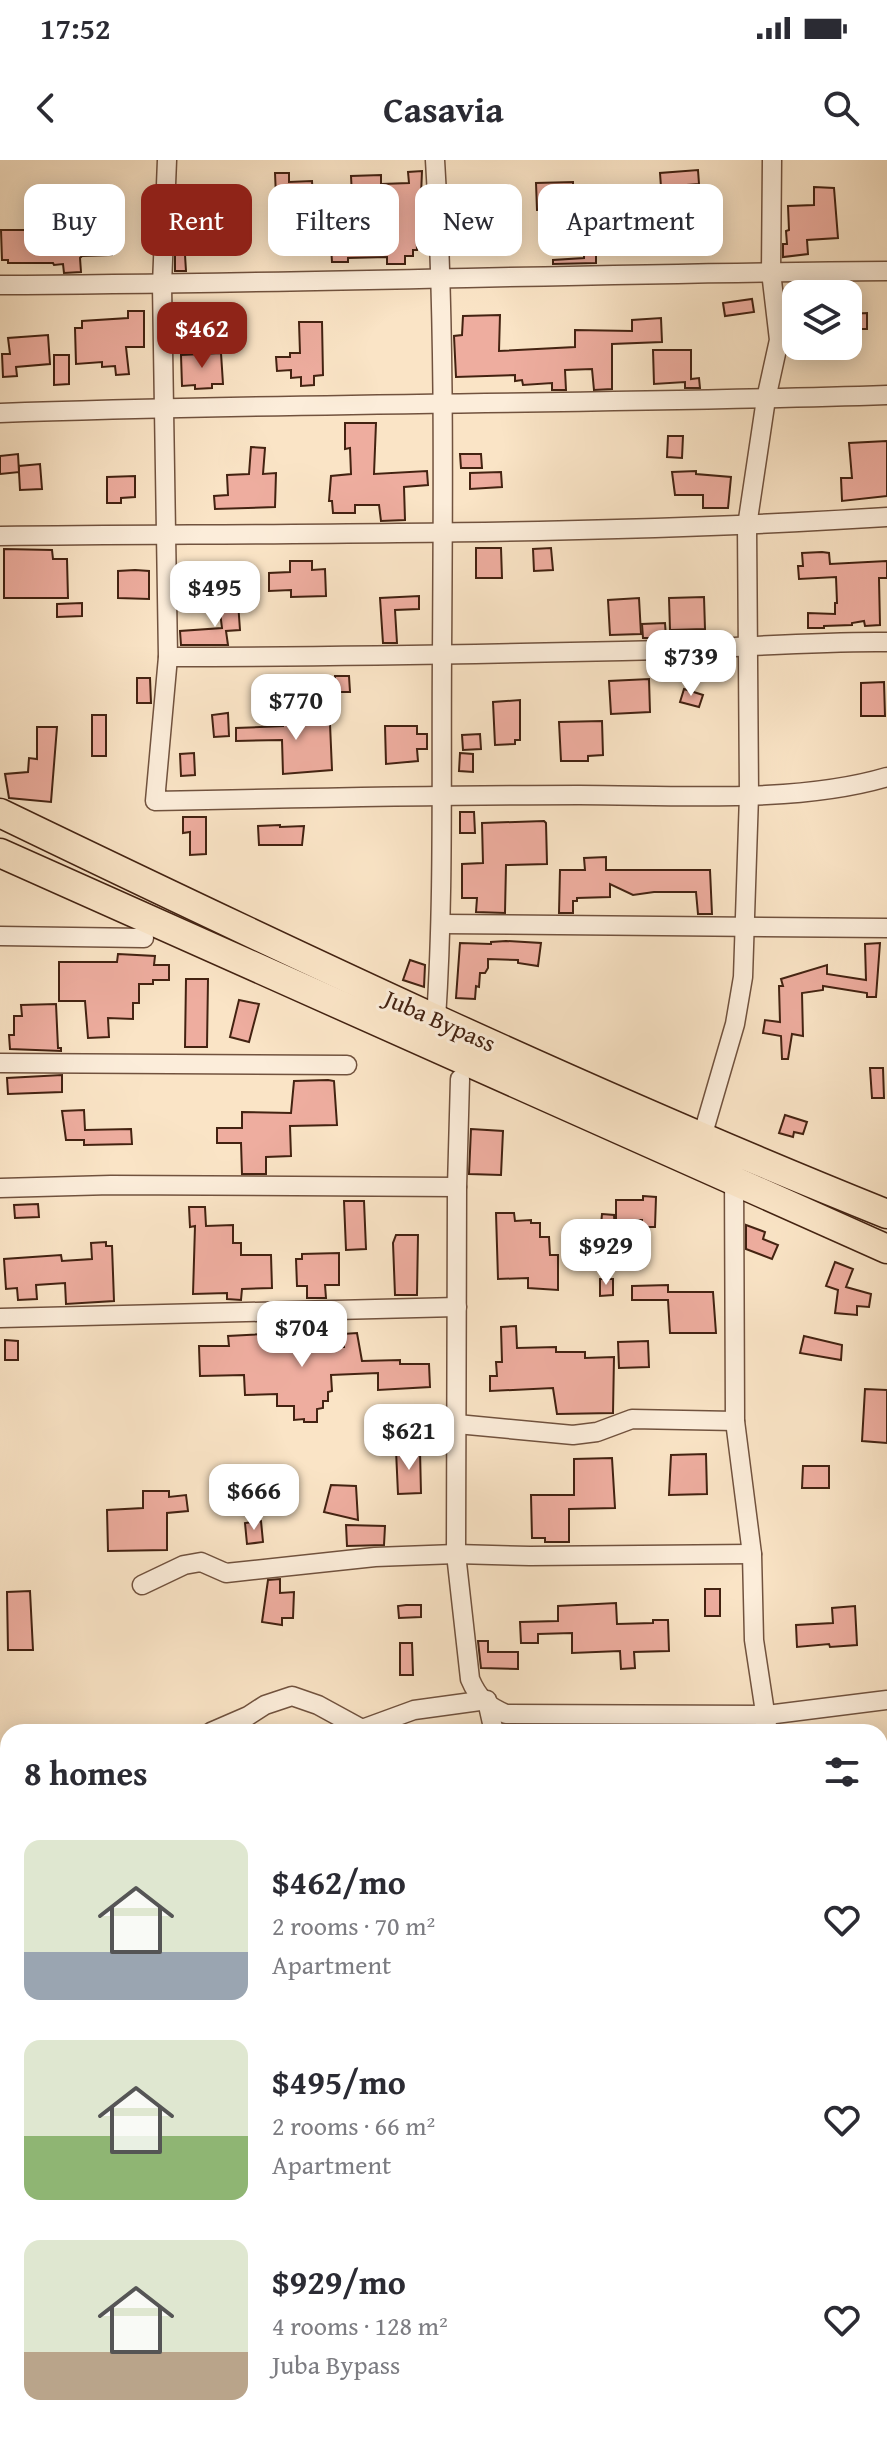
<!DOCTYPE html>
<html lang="en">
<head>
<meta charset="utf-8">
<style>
	:root { --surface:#fff; --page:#f7f7f7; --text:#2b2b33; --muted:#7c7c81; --accent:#8f2418 }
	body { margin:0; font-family:"Gentium Book Plus",serif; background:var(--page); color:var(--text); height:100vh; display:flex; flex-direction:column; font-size:30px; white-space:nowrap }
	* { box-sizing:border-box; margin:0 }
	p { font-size:26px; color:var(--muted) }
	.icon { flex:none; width:44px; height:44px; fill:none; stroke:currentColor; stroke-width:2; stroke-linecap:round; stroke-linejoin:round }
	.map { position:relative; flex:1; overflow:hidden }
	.sheet { position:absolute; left:0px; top:1564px; width:888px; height:714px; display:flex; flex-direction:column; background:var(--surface); border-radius:24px 24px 0 0; box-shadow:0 4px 20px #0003 }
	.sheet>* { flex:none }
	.top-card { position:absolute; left:24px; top:24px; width:840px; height:72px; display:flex; gap:16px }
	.controls { position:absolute; left:782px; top:120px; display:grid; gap:16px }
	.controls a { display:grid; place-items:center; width:80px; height:80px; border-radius:16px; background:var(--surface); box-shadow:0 4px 20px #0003; font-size:40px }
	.price { position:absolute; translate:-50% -68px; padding:0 18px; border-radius:16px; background:#fff; color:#222; font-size:26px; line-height:52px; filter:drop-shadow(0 2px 4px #0008) }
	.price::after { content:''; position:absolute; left:50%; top:48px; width:24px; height:18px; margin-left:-12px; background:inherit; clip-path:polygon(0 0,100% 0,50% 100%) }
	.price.on { background:var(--accent); color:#fff }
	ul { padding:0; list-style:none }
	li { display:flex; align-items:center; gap:24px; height:200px; padding:0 24px }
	li span { display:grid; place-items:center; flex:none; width:224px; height:160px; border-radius:16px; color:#555 }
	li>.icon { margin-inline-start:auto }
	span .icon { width:96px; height:96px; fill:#fffc; stroke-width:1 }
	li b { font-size:34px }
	h2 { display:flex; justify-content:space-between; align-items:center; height:96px; padding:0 24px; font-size:34px }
	.tag { padding:0 28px; border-radius:16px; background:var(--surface); box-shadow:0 4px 20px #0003; font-size:28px; line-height:72px }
	.tag.on { background:var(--accent); color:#fff }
	.status { display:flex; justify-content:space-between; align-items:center; height:56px; padding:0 40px; background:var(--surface); direction:ltr }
	.status svg { height:22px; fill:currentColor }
	header { display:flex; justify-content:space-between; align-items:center; height:104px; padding:0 24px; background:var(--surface); font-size:36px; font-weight:700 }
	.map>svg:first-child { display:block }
</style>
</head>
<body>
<div class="status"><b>17:52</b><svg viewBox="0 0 49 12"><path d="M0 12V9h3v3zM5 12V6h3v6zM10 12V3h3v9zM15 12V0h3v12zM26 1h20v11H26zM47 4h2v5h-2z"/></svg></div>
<header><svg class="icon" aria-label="back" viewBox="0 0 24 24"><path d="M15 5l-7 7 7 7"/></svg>Casavia<svg class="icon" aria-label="search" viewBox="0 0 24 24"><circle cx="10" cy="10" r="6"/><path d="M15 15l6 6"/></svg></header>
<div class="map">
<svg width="887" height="2277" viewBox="0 0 887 2277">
	<rect width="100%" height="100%" fill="#fae4c6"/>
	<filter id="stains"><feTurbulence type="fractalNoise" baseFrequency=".0025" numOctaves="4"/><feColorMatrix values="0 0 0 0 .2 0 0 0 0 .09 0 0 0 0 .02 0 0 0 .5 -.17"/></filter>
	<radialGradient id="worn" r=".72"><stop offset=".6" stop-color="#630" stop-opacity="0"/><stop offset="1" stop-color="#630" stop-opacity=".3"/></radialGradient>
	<!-- green -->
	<polygon fill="#bfc494" stroke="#817352" stroke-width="2" points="0,2215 8,2216 8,2270 215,2270 221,2277 0,2277"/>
	<!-- building -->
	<g fill="#eead9f" stroke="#432211" stroke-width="2">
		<polygon points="698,10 699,24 661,27 660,13"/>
		<polygon points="422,11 420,60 416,60 417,90 413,90 413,96 405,96 405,104 387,104 387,97 348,98 348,102 332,102 331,86 292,88 291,60 277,61 275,13 289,13 289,22 312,21 313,38 352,36 351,16 381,15 381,24 409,23 408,12"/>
		<polygon points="573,22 573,26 583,26 584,48 537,50 536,23"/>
		<polygon points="205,27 205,37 218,37 216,87 207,87 207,95 185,95 186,111 175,111 175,89 184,89 183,62 176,62 178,36 182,36 182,28"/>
		<polygon points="814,27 834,28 838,78 807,80 808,94 783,97 783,84 787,84 786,71 789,70 788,46 814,45"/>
		<polygon points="117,34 120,64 111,65 112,95 82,96 80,98 81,112 64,113 63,104 54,105 53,103 8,103 8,100 2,100 1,70 26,70 26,78 52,78 52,71 95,69 92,37"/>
		<polygon points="584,84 596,84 596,103 553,104 553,100 584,98"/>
		<polygon points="752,139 754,152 725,156 723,143"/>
		<polygon points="128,151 144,151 144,187 126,187 129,214 116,215 115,206 102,207 102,202 76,204 75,168 82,168 82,161 128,158"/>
		<polygon points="867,153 867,169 848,169 848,154"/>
		<polygon points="500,155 499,191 575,187 575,170 632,171 632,160 661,158 662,182 612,184 612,229 594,230 592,209 565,210 566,230 552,230 552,223 523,225 522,220 515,221 515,215 456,217 454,176 462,175 463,156"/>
		<polygon points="299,162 322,162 323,215 314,216 314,225 301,226 301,217 291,218 291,210 277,211 276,197 290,197 290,193 300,193"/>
		<polygon points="48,175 50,204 16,207 17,216 3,217 2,194 10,194 8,178"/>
		<polygon points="653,190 691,190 691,219 699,218 700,228 685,228 685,222 654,224"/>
		<polygon points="221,193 223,224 212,224 212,228 195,229 195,225 182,226 181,195"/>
		<polygon points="54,195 69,195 69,224 54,225"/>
		<polygon points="345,263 376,263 374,314 427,311 428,325 404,327 405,360 381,361 379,345 355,345 355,353 333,353 332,341 329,341 331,316 351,314 350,288 345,289"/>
		<polygon points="668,276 683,276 682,298 667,297"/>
		<polygon points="887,281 887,336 842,341 841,318 852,318 849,283"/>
		<polygon points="251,287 265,288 263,314 276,313 275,347 215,349 214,336 228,335 227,315 249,314"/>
		<polygon points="18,294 19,312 19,306 40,304 42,329 20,330 19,312 0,314 0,296"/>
		<polygon points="460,294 481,294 482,308 461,308"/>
		<polygon points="696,311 696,314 731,317 728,348 703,348 703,335 675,335 672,312"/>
		<polygon points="501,312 502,327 470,329 470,313"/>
		<polygon points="135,316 135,337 121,338 121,343 107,343 107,317"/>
		<polygon points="476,388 501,388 502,418 476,418"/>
		<polygon points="551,388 553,410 534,411 533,389"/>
		<polygon points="4,389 52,390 53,399 67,399 68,438 4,438"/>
		<polygon points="822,392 829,393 830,404 887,401 887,418 879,418 880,465 865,466 864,461 852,463 852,465 824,466 824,468 808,468 808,453 835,454 835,443 837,443 836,417 799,419 798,406 803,406 802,393"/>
		<polygon points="290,401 312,401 312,410 325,409 326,436 291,437 291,430 269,431 269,413 290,412"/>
		<polygon points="135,410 149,411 149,439 118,438 118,411"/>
		<polygon points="419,436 419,449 395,450 397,483 383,483 380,438"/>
		<polygon points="704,437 705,469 670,470 669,438"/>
		<polygon points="639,438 641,474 610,475 608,440"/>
		<polygon points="238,442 240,470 226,471 228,485 181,485 180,471 222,468 219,444"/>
		<polygon points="82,443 82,456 57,457 57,444"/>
		<polygon points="665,463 666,478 643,478 642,464"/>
		<polygon points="335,516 349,516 350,532 335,532"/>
		<polygon points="137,518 150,518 151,543 137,543"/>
		<polygon points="649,519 650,552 611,554 609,521"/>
		<polygon points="884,522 885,556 861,556 861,523"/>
		<polygon points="684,529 703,535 699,547 680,542"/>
		<polygon points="282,540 294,540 295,565 330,564 332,610 283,614 282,580 236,581 236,568 283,566"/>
		<polygon points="520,540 520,580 515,580 515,584 495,585 493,542"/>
		<polygon points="228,553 229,576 214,577 212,555"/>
		<rect x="92" y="555" width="14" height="41"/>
		<polygon points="602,561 603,595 588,596 588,601 561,601 559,562"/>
		<polygon points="385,566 417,566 417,574 427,574 427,589 417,589 418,601 386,604"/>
		<polygon points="37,567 57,567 51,642 9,638 5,614 28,612 29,598 37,599"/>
		<polygon points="480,574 481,589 463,590 462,575"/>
		<polygon points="194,593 195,615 181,616 180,594"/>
		<polygon points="460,593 473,594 473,612 459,611"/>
		<polygon points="460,652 474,652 475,673 460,673"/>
		<polygon points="183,657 206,657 206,694 190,695 190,672 183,673"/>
		<polygon points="544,661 546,663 547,704 506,705 505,753 476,752 477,738 462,738 462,704 483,703 482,663"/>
		<polygon points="280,665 280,667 304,666 302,685 259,685 258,666"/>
		<polygon points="606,697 606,710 710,710 712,754 698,754 696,732 654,732 633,735 610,724 610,737 577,738 577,741 573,741 573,753 559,753 560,710 585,710 584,698"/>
		<polygon points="506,781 541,783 538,806 518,803 518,800 488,799 488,808 485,813 480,813 479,827 476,826 475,839 456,838 460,783 491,784 491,782"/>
		<polygon points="880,783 876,837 867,837 867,833 823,826 823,830 802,833 803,876 792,874 788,899 782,899 781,876 763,873 765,860 780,862 779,826 783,826 781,819 827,805 827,814 866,820 865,784"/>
		<polygon points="118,794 155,796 154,805 169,805 169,820 153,820 153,824 139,824 139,843 133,843 133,859 108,858 109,877 88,878 85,841 59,841 59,802 117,802"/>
		<polygon points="410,800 425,805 424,827 403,820"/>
		<polygon points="186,819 208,819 207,887 185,887"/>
		<polygon points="239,840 259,844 249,882 230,877"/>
		<polygon points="56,844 58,888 61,888 61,891 10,889 9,875 14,875 14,856 22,856 21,845"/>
		<polygon points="870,908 883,908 884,938 872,938"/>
		<polygon points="62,915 62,932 8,934 7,918"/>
		<polygon points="328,920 334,921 337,965 290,966 291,996 266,997 266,1014 242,1014 241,983 217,983 217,968 242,968 242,952 291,953 294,921"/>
		<polygon points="84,950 85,970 131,969 132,984 84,985 84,980 66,980 62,951"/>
		<polygon points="785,955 807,962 803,974 794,972 793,977 779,973"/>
		<polygon points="471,969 503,971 501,1015 469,1014"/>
		<polygon points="643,1036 656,1037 655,1067 642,1067 642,1060 616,1060 616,1040 643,1040"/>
		<polygon points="344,1041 364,1041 366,1089 346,1090"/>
		<polygon points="38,1044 39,1057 15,1058 14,1045"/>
		<polygon points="189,1047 205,1047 206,1066 233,1065 233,1083 241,1083 241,1095 271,1095 272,1128 242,1129 241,1140 227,1139 227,1133 193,1134 195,1066 190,1067"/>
		<polygon points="496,1053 514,1053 515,1061 531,1060 531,1063 540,1063 540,1077 549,1077 550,1095 558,1095 558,1130 528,1128 528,1118 498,1119"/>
		<polygon points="602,1054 614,1055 616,1087 599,1088"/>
		<polygon points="746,1065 765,1072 763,1079 778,1085 772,1099 746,1089"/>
		<polygon points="396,1075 418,1075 417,1135 395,1135 393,1083"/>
		<polygon points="106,1082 106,1086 112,1086 114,1141 66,1144 65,1123 36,1125 37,1139 18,1140 17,1128 6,1129 4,1099 61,1095 62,1101 92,1099 91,1083"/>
		<polygon points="339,1093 339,1125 325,1125 326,1138 307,1138 307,1126 297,1126 296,1099 302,1099 302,1094"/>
		<polygon points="835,1102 853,1109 846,1127 871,1134 869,1147 857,1146 857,1155 835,1153 838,1130 826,1126"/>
		<polygon points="600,1119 613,1119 613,1135 600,1136"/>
		<polygon points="668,1125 668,1132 713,1132 716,1173 670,1173 668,1140 632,1140 632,1126"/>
		<polygon points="516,1166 517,1188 556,1187 556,1192 585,1192 585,1198 614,1197 613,1253 557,1254 553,1228 490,1231 490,1216 497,1216 496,1202 502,1202 501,1167"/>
		<polygon points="302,1172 303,1182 317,1182 317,1187 344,1187 343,1174 357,1173 362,1201 400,1200 400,1204 429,1204 430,1227 378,1230 378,1213 331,1215 332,1231 328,1232 328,1241 323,1241 323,1248 317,1249 317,1262 304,1262 304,1259 294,1260 294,1246 277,1246 277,1234 245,1235 244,1215 200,1216 199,1186 229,1186 228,1176"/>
		<polygon points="804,1176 842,1185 841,1200 800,1193"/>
		<polygon points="5,1180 18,1181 18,1200 5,1200"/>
		<polygon points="648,1181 649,1207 619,1208 618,1182"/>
		<polygon points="865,1229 887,1230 887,1283 862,1281"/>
		<polygon points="396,1290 420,1291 421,1333 398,1334"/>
		<polygon points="706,1294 707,1334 669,1335 671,1295"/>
		<polygon points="612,1298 615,1348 569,1349 569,1382 545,1382 545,1378 532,1378 531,1335 574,1335 574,1299"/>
		<polygon points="803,1306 829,1306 829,1328 802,1328"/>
		<polygon points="331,1325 356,1326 358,1360 324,1352"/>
		<polygon points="143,1331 169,1331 169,1337 186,1335 188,1351 167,1353 167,1390 108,1391 107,1350 143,1348"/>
		<polygon points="261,1361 263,1382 247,1384 245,1363"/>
		<polygon points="346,1365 385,1366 384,1385 347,1386"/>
		<polygon points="280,1419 280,1433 294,1432 293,1458 282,1458 282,1465 262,1462 268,1420"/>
		<rect x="705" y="1429" width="15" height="27"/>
		<polygon points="30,1431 33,1490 8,1490 7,1432"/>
		<polygon points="616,1443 617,1464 653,1463 653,1460 668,1460 669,1491 634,1492 635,1508 621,1509 620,1491 572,1493 572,1473 538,1474 538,1483 521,1483 520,1462 558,1461 558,1446"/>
		<polygon points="406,1445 421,1445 421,1457 399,1458 398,1446"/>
		<polygon points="855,1446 857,1485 830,1487 829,1484 797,1487 796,1465 833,1463 832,1448"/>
		<polygon points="478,1481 488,1481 488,1492 518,1492 518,1509 481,1508"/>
		<polygon points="400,1483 412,1483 413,1515 400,1515"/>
	</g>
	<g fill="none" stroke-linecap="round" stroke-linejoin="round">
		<!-- minor casing -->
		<g stroke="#71523e" stroke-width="21">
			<g id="minor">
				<path d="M167,0l-5,125 6,372 -13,144c141,-3 283,-6 424,-6 96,0 217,9 308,-18"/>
				<path d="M435,0c10,165 8,331 7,496 -1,121 2,242 -6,363"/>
				<path d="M0,125c296,-1 591,-12 887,-14"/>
				<path d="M0,253c296,-11 591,-8 887,-18"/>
				<path d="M0,376c296,-3 592,0 887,-19"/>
				<path d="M168,497c165,0 329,-3 494,-7 75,-2 150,-9 225,-8"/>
				<polyline points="442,764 887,768"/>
				<polyline points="0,776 144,778"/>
				<polyline points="0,903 347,905"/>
				<path d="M460,919l-3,108 -1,367 14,125c8,19 17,27 36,35l261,1 120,-15"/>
				<polyline points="702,977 735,864 743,817 749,635 747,366 766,239 779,180 771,112 772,0"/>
				<polyline points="734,1011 735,1261 752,1394 754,1480 768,1572"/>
				<polyline points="0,1028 111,1025 457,1027"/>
				<polyline points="0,1158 457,1147"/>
				<polyline points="457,1264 573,1275 597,1272 632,1259 735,1261"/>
				<polyline points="142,1425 184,1405 201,1402 226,1413 375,1397 456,1394 530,1396 752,1394"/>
				<polyline points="487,1541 494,1572"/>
				<polyline points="211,1572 248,1556 265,1545 292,1536 318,1545 362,1569 414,1550 487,1540"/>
				<polyline points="880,1687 887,1687"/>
				<polyline points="880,1812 887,1812"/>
				<polyline points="0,1834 8,1836"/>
				<polyline points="880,2186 887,2186"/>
				<polyline points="128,2270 129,2277"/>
				<polyline points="475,2270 476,2277"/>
				<polyline points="796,2277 796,2270"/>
			</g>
		</g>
		<!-- primary casing -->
		<g stroke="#432211" stroke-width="31">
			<g id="primary">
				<path d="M0,653c292,141 586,280 887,401"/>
				<polyline points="0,693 887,1089"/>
			</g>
		</g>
		<!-- minor -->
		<use href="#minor" stroke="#fcedda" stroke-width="18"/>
		<!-- primary -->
		<use href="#primary" stroke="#fae4c6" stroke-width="28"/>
	</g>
	<g text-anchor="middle" stroke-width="6" stroke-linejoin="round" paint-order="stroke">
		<!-- street labels -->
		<g font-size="24" fill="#432211" stroke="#fcedda">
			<text transform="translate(440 861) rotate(24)" y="8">Juba Bypass</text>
		</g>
	</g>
	<rect width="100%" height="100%" filter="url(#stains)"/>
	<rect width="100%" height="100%" fill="url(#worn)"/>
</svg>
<div class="controls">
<a><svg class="icon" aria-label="layers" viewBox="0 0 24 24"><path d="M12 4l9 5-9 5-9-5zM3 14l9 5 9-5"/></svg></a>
</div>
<b class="price on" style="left:202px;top:210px">$462</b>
<b class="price" style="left:215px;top:469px">$495</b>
<b class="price" style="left:691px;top:538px">$739</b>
<b class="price" style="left:296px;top:582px">$770</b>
<b class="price" style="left:606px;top:1127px">$929</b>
<b class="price" style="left:302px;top:1209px">$704</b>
<b class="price" style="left:409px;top:1312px">$621</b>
<b class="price" style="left:254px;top:1372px">$666</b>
<div class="top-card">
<a class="tag">Buy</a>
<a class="tag on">Rent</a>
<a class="tag">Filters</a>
<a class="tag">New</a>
<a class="tag">Apartment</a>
</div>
<section class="sheet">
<h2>8 homes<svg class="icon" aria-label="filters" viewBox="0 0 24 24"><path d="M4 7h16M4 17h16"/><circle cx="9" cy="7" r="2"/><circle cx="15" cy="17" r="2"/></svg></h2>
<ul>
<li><span style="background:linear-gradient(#dfe7d0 70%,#9aa5b1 0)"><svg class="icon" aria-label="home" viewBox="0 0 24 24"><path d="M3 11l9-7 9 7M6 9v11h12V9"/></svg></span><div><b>$462/mo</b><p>2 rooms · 70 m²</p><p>Apartment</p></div><svg class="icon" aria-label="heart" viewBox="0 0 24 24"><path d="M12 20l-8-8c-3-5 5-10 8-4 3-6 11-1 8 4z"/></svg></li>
<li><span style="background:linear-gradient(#dfe7d0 60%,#8fb573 0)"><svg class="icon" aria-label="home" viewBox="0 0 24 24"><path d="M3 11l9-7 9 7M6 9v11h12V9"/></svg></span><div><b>$495/mo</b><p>2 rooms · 66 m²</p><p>Apartment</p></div><svg class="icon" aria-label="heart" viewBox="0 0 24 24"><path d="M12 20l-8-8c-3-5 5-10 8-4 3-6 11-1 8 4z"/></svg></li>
<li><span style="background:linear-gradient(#dfe7d0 70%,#b9a48a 0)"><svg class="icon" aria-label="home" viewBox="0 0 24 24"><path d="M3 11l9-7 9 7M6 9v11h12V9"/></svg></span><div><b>$929/mo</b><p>4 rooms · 128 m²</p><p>Juba Bypass</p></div><svg class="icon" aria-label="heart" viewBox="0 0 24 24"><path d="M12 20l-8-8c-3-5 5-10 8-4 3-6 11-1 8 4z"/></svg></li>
</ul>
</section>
</div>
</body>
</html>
